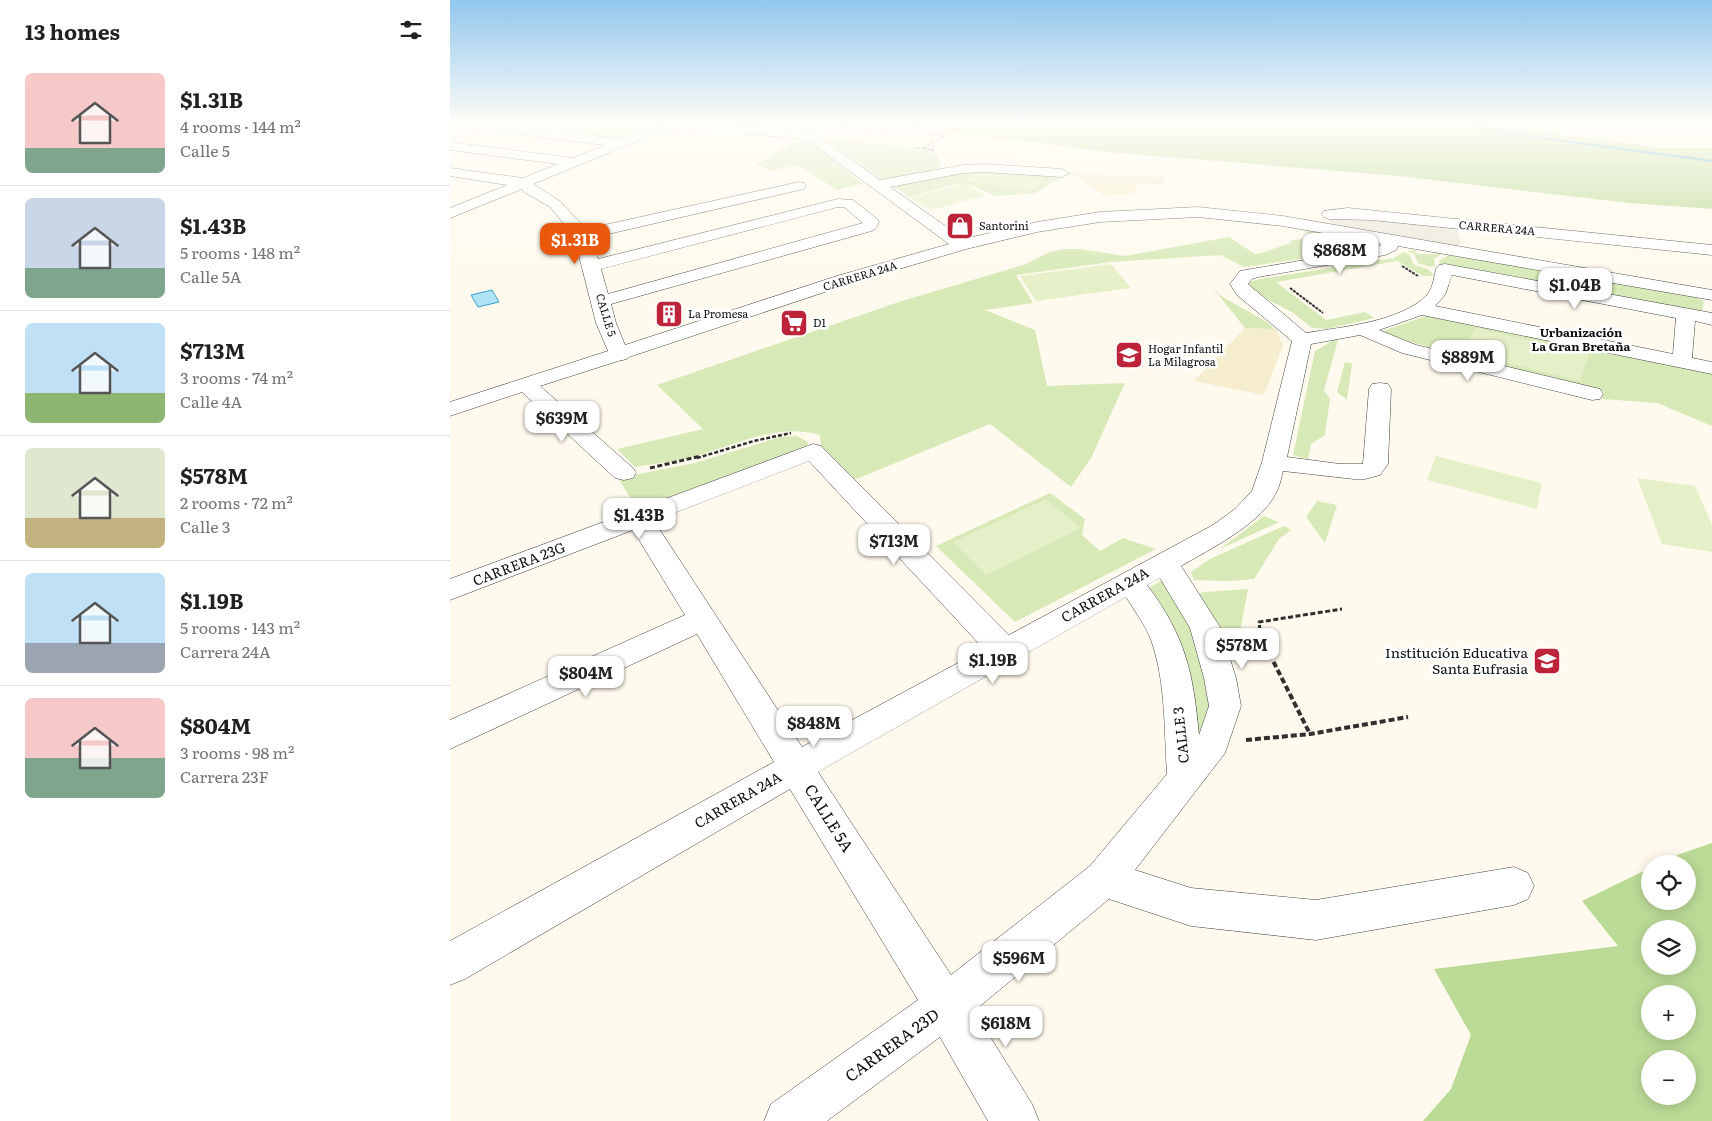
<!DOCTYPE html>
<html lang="en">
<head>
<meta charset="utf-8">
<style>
	:root { --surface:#fff; --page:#f6f6f6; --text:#202124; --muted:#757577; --line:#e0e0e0; --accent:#ea580c }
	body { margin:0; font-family:Literata,serif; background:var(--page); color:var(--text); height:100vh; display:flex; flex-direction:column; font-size:19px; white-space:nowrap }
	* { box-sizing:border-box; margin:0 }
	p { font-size:16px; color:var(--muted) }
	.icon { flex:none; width:28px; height:28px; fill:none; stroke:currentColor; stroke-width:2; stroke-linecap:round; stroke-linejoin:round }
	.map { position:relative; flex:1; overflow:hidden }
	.details { display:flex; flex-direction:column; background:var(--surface); width:450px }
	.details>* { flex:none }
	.controls { position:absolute; left:1191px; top:855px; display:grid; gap:10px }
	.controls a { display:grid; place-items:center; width:55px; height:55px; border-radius:50%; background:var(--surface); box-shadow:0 2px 12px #0003; font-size:25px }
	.price { position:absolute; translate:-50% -42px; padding:0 11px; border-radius:10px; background:#fff; color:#222; font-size:16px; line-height:32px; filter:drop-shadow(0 1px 2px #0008) }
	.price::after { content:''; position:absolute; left:50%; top:30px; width:15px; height:11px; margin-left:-8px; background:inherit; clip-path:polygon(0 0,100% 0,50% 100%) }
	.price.current { background:var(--accent); color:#fff }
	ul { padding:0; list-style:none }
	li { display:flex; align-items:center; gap:15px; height:125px; padding:0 25px }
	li+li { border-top:1px solid var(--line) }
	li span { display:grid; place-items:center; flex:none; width:140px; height:100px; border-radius:8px; color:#555 }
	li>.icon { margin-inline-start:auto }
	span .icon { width:60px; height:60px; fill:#fffc; stroke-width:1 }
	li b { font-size:21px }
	h2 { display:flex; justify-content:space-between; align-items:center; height:60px; padding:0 25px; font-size:21px }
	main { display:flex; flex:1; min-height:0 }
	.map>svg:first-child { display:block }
</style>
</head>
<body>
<main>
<section class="details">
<h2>13 homes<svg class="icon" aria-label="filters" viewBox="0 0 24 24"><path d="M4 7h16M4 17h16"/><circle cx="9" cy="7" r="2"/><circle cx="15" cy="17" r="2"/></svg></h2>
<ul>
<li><span style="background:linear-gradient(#f6c9c9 75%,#7fa58c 0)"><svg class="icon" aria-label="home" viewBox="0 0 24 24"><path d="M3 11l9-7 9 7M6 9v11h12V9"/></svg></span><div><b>$1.31B</b><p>4 rooms · 144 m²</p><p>Calle 5</p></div></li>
<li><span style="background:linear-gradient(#c9d6e8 70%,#7fa58c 0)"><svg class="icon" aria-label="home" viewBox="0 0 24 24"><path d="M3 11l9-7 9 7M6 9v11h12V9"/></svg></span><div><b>$1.43B</b><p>5 rooms · 148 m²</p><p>Calle 5A</p></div></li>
<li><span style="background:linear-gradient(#bfe0f5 70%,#8fb573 0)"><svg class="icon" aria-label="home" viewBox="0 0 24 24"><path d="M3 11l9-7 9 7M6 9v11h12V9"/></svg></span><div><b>$713M</b><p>3 rooms · 74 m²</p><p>Calle 4A</p></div></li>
<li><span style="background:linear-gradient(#dfe7d0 70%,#c2b280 0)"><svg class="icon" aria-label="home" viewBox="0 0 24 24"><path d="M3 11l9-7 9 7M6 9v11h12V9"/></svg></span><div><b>$578M</b><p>2 rooms · 72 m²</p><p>Calle 3</p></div></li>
<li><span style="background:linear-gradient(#bfe0f5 70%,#9aa5b1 0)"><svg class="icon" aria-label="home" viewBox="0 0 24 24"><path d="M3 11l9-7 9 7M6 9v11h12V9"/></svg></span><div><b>$1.19B</b><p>5 rooms · 143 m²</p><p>Carrera 24A</p></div></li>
<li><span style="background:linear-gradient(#f6c9c9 60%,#7fa58c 0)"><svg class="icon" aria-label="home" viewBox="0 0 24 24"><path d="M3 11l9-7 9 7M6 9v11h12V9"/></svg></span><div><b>$804M</b><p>3 rooms · 98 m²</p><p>Carrera 23F</p></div></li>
</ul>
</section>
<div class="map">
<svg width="1262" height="1121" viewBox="0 0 1262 1121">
	<rect width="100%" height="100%" fill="#fffaed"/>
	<!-- farmland -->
	<g fill="#f5edcd">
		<polygon points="631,170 632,174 715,177 713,185 688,183 683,194 654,195 622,174"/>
		<polygon points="795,328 825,329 833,345 814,395 744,381"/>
	</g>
	<!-- green -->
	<g fill="#d6e9b6">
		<polygon points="43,124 209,124 219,125 200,128 171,139"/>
		<polygon points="376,139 482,150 477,154 487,155 492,170 436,182"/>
		<polygon points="349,140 370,150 413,184 387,190 348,165 320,171 306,164"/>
		<polygon points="631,170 602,182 586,193 545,196 523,186 506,184 459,197 442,185 516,171 613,175"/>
		<path d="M854,231c18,1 44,2 59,12l-4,3 -47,7 -5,5 -63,9 -23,-12 -110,7 -95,13 17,28 -48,7 50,20 12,56 78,-3 -34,75 -20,29 -81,-63 -136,56 -33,-32 -1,-13c-45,-14 -92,14 -135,24 -16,3 -33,5 -50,8l-18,-18 86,-20 -46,-44 245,-84 124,-37 24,-12 15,-3h14l46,7 104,-19 26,17c13,-2 24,-8 37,-11l-3,-2 23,-4z"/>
		<polygon points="964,250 968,254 986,254 984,250 995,252 984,259 985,266 980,267 968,263 964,254 957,251"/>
		<polygon points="953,252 959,254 964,265 978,269 984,276 973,276 947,261 826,282 876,320 915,312 924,318 877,329 862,328 842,312 803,292 798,283 810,279 944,258"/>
		<polygon points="1002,253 1246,297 1254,302 1252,311 1245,312 991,266 989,261"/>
		<polygon points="762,287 771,296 815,321 825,329 795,328"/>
		<polygon points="976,316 1001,318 1262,372 1262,426 1207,403 1152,399 1154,392 933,335 930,332"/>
		<polygon points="884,340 888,340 874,390 880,399 875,435 861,444 858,459 843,455 865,351"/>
		<polygon points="895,362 902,363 897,400 887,392"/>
		<polygon points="347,436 358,442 357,448 187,508 168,478 245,463 330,437"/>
		<polygon points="600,493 635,519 632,535 650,551 673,538 706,549 565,622 486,546"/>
		<polygon points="867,501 887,505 875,543 856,517"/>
		<polygon points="814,516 829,522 770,549"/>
		<polygon points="834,526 841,530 829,539 804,579 779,581 744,580 741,572 760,559"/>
		<polygon points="716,578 745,629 764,704 742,756 697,589"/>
		<polygon points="798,589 789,637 773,639 748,594 754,592"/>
	</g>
	<!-- forest -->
	<g fill="#bbda96" fill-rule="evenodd">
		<polygon points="493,124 1035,124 1212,148 1262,148 1262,209 1179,203 949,176 657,152 492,130"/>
		<path d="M1262,843v278h-289l28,-32 20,-54 -37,-66 184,-23 -36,-45 68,-33v33h38v-37h-29l21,-10zM1200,929h38v37h-38zM1200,994h38v37h-38zM1200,1059h38v37h-38z"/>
	</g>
	<!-- pitch -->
	<g fill="#e6f0c8">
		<polygon points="528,171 593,180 582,190 514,181"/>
		<polygon points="513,184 536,195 482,210 460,198"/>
		<polygon points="661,264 681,288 586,301 570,276"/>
		<polygon points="1026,328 1139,354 1130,381 1012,352"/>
		<polygon points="986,456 1092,483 1087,509 977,480"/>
		<polygon points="1187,478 1245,486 1262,525 1262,552 1212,544"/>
		<polygon points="596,499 631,528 536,575 503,542"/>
	</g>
	<!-- plaza -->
	<polygon fill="#eee8dc" points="893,216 1007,230 1011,244 1007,246 894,227 881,223 879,221 880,219"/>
	<!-- water -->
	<polygon fill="#b1e3f6" stroke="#38a0ce" points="42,290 49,302 28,307 21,295"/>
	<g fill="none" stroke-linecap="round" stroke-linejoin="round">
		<!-- stream -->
		<polygon fill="#38a0ce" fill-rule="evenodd" points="1022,124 1054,132 1262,160 1262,162 1054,134 1012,124"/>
		<!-- minor casing -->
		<g stroke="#404040" stroke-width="1">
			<g id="minor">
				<path d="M14,124h38l117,15 23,-9 25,-6h60l74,7 17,5 62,44 83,-15 21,-1 78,5 7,4 -7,4 -78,-5 -21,1 -73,14 74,52 73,-17 63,-10 98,-5 85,9 429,74v10l-314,-54 -2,4 -11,5 -127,22 -6,2 -4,5 58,49c36,-6 95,-11 121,-38 6,-7 7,-18 9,-26l3,-4 6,-1 267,49v12l-17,-4 -3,37 20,4v12l-290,-59 -43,15 37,15 184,44 3,5 -3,5 -8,1 -190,-47 -42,-18 -49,9 -24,113 53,7h23l6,-75 3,-5 8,-1 8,1 3,5 -3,75 -8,11 -15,4h-11l-71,-8c-2,7 -3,15 -7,22 -15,31 -66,56 -95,73l39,61 16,51 5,28 -16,47 -90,117 56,18 125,12 198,-33 14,6 6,13 -6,13 -14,6 -198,35 -125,-14 -82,-27 -135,112 58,93 7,17h-51l-48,-84 -113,84h-63l7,-17 147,-104 -128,-211 -325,190 -15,6v-44l324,-179 -77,-128 -247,115v-29l235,-105 -52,-85 -183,70v-21l363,-135 8,2 188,189 204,-110 22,-16 17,-18 10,-29 30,-121 -55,-46 -7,-11 10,-13 135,-23 6,-3 -1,-2 -97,-17 -85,-9 -98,5 -63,10 -71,17 -117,35 -220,73 -2,2 -9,2 -78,25 93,82 3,5 -3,5 -9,2 -9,-2 -93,-86 -72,24v-14l158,-51 -12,-28 -22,-87 -24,-29 -26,-15 -2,-3 -72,29v-10l57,-23 -57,-9v-8l73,10 35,-14 -108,-14v-8l123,16 32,-13 -135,-17zM235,128l115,11 10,3 139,102 -112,32 -212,69 -9,-22 -5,-19 257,-72c6,-2 9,-3 11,-11l-3,-3 -23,-18 -15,-1 -240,60 -7,-21 208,-48 5,-1 2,-3 -2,-3 -5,-1 -213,47 -26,-28 -27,-17 117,-48zM388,207h6l19,16 -255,71 -7,-25zM1002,275l224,43 -3,36 -238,-48 10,-11zM359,461l175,188 -182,98 -148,-226zM710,578l30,50 14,50 5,28 -10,29c-6,-63 -13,-98 -52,-150zM676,597c9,14 19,28 25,43 15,42 13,90 16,134l-77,92 -139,109 -133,-203z"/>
				<polygon points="387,124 462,124 464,127 458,131 393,128"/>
				<polygon points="898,208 1262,245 1262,255 922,220 879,219 874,217 871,214 874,211"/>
			</g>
		</g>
		<!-- path-far4 -->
		<g stroke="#2f2f2f" stroke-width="1" stroke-dasharray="2.5 1" stroke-linecap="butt">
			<polyline points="477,134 494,135"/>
			<polyline points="464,147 484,150 480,153"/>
			<polyline points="474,148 494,136"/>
		</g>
		<!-- path-far3 -->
		<g stroke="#2f2f2f" stroke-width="2" stroke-dasharray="3 1" stroke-linecap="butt">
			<polyline points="952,266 968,276"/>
			<polyline points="840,288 873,313"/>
		</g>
		<!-- path-far2 -->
		<polyline stroke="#2f2f2f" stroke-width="2.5" stroke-dasharray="4 2" stroke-linecap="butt" points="247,458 304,441 341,433"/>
		<!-- path-far1 -->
		<g stroke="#2f2f2f" stroke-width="3" stroke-dasharray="5 2.5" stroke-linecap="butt">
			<polyline points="200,468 251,456"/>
			<polyline points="810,630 809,622 892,609"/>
		</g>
		<!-- path -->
		<g stroke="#2f2f2f" stroke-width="4" stroke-dasharray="6 3" stroke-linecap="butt">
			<polyline points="810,629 810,635 860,734"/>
			<polyline points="796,740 860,734 958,717"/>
		</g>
		<!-- minor -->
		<use href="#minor" fill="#fff" fill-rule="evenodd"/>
	</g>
	<!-- sky -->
	<linearGradient id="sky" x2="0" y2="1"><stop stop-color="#92c7ee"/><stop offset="0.44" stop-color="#fffdf7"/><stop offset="1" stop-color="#fffdf7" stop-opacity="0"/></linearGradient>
	<rect width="1262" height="281" fill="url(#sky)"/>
	<!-- icons -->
	<defs>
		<g id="shop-square" transform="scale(1.4375)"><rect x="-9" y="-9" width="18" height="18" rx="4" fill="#bd243a" stroke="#fff"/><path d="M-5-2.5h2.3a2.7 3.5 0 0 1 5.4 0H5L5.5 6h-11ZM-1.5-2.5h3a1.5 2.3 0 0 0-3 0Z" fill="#fff"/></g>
		<g id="building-square" transform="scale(1.4375)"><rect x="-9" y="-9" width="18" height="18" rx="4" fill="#bd243a" stroke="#fff"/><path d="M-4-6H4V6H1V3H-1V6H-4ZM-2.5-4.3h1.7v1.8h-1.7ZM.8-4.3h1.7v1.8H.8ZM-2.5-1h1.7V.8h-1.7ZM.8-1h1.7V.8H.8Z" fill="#fff"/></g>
		<g id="supermarket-square" transform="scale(1.4375)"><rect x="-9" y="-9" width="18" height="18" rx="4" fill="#bd243a" stroke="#fff"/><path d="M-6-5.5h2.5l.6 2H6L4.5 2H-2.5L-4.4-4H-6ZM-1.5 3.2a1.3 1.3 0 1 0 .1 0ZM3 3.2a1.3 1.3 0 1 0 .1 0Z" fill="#fff"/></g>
		<g id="school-square" transform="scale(1.4375)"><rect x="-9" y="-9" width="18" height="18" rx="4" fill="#bd243a" stroke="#fff"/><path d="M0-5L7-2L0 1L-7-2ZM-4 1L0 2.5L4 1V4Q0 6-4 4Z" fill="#fff"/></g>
		<g id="university-square" transform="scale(1.4375)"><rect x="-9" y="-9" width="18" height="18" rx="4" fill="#bd243a" stroke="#fff"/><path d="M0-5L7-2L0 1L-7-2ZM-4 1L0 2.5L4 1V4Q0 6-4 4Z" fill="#fff"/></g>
	</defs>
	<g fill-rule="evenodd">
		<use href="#shop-square" x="510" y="226"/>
		<use href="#building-square" x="219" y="314"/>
		<use href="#supermarket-square" x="344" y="323"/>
		<use href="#school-square" x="679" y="355"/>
		<use href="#university-square" x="1097" y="661"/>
	</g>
	<g text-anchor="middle" stroke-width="5" stroke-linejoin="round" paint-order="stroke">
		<!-- far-poi labels -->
		<g font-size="11" fill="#0d0d0d" stroke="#fff" text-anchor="start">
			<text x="529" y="230">Santorini</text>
			<text x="238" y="318">La Promesa</text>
			<text x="363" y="327">D1</text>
			<text x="698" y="353">Hogar Infantil<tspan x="698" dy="13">La Milagrosa</tspan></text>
		</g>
		<!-- far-street labels -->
		<g font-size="11" fill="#0d0d0d" stroke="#fff">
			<text transform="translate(1047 228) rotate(5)" y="4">CARRERA 24A</text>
			<text transform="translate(410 276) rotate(-17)" y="4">CARRERA 24A</text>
			<text transform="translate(156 315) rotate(73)" y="4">CALLE 5</text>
		</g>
		<!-- far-neighbourhood labels -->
		<g font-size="12" font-weight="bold" fill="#0d0d0d" stroke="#fff">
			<text x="1131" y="337">Urbanización<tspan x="1131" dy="14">La Gran Bretaña</tspan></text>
		</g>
		<!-- street labels -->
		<g font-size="14" fill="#0d0d0d" stroke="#fff">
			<text transform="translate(69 564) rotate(-21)" y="5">CARRERA 23G</text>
			<text transform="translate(655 595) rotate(-29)" y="5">CARRERA 24A</text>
			<text transform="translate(731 735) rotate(-96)" y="5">CALLE 3</text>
			<text transform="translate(288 800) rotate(-30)" y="5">CARRERA 24A</text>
		</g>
		<!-- poi labels -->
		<g font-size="14" fill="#0d0d0d" stroke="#fff" text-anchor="end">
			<text x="1078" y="658">Institución Educativa<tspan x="1078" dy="16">Santa Eufrasia</tspan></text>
		</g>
		<!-- near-street labels -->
		<g font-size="16" fill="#0d0d0d" stroke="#fff">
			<text transform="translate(379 818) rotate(58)" y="6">CALLE 5A</text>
			<text transform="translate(442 1045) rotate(-36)" y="6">CARRERA 23D</text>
		</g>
	</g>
</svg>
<div class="controls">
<a><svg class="icon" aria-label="locate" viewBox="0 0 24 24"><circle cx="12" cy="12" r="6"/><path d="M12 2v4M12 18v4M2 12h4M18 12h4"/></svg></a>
<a><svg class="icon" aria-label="layers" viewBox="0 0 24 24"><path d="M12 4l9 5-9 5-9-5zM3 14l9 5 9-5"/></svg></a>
<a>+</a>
<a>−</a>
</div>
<b class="price current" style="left:125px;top:265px">$1.31B</b>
<b class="price" style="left:890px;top:275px">$868M</b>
<b class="price" style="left:1125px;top:310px">$1.04B</b>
<b class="price" style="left:1018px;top:382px">$889M</b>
<b class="price" style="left:112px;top:443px">$639M</b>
<b class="price" style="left:189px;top:540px">$1.43B</b>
<b class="price" style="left:444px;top:566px">$713M</b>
<b class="price" style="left:792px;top:670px">$578M</b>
<b class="price" style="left:543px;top:685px">$1.19B</b>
<b class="price" style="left:136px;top:698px">$804M</b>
<b class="price" style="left:364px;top:748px">$848M</b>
<b class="price" style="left:569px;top:983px">$596M</b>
<b class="price" style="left:556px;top:1048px">$618M</b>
</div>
</main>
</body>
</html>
